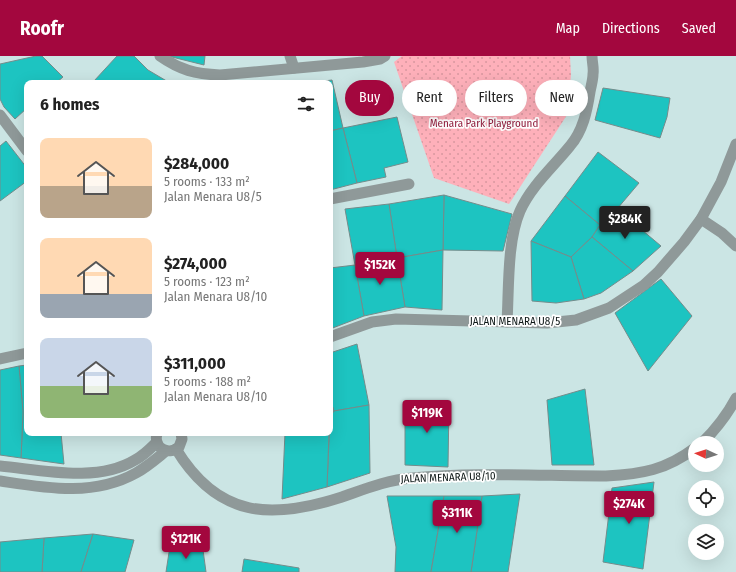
<!DOCTYPE html>
<html lang="en">
<head>
<meta charset="utf-8">
<style>
	:root { --surface:#fff; --page:#f2f2f2; --text:#222; --muted:#767676; --accent:#a3073e }
	body { margin:0; font-family:"Fira Sans Condensed",sans-serif; background:var(--page); color:var(--text); height:100vh; display:flex; flex-direction:column; font-size:15px; white-space:nowrap }
	* { box-sizing:border-box; margin:0 }
	p { font-size:13px; color:var(--muted) }
	.icon { flex:none; width:22px; height:22px; fill:none; stroke:currentColor; stroke-width:2; stroke-linecap:round; stroke-linejoin:round }
	.map { position:relative; flex:1; overflow:hidden }
	.details { position:absolute; left:24px; top:24px; width:309px; height:356px; display:flex; flex-direction:column; background:var(--surface); border-radius:8px; box-shadow:0 4px 16px #0002 }
	.details>* { flex:none }
	.top-card { position:absolute; left:345px; top:24px; width:331px; height:36px; display:flex; gap:8px }
	.needle { width:26px; rotate:273deg }
	.fabs { position:absolute; left:688px; top:380px; display:grid; gap:8px }
	.fabs a { display:grid; place-items:center; width:36px; height:36px; border-radius:50%; background:var(--surface); box-shadow:0 4px 16px #0002; font-size:20px }
	.price { position:absolute; translate:-50% -34px; padding:0 9px; border-radius:4px; background:var(--accent); color:#fff; font-size:13px; line-height:26px; filter:drop-shadow(0 1px 2px #0008) }
	.price::after { content:''; position:absolute; left:50%; top:24px; width:12px; height:9px; margin-left:-6px; background:inherit; clip-path:polygon(0 0,100% 0,50% 100%) }
	.price.on { background:#222; color:#fff }
	ul { padding:0; list-style:none }
	li { display:flex; align-items:center; gap:12px; height:100px; padding:0 16px }
	li span { display:grid; place-items:center; flex:none; width:112px; height:80px; border-radius:8px; color:#555 }
	li>.icon { margin-inline-start:auto }
	span .icon { width:48px; height:48px; fill:#fffc; stroke-width:1 }
	li b { font-size:17px }
	h2 { display:flex; justify-content:space-between; align-items:center; height:48px; padding:0 16px; font-size:17px }
	.chip { padding:0 14px; border-radius:18px; background:var(--surface); box-shadow:0 4px 16px #0002; font-size:14px; line-height:36px }
	.chip.on { background:var(--accent); color:#fff }
	header { display:flex; align-items:center; gap:24px; box-sizing:border-box; height:56px; padding:0 20px; background:var(--accent); color:#fff }
	header strong { font-size:19px }
	nav { display:flex; gap:22px; margin-inline-start:auto; font-size:14px }
	.map>svg:first-child { display:block }
</style>
</head>
<body>
<header>
<strong>Roofr</strong>
<nav><a>Map</a><a>Directions</a><a>Saved</a></nav>
</header>
<div class="map">
<svg width="736" height="516" viewBox="0 0 736 516">
	<defs>
		<pattern id="park-dots" width="8" height="8" patternUnits="userSpaceOnUse"><rect width="8" height="8" fill="#feb0ba"/><path d="M2 2h.1M6 6h.1" fill="none" stroke="#d8979f" stroke-width="1.8" stroke-linecap="round"/></pattern>
	</defs>
	<rect width="100%" height="100%" fill="#cbe5e4"/>
	<!-- park -->
	<polygon fill="url(#park-dots)" points="402,0 570,0 571,19 567,59 509,148 434,122 394,6"/>
	<!-- building -->
	<g fill="#1dc4c1" stroke="#748c8b">
		<polygon points="36,0 42,0 63,21 56,27 27,27 27,52 15,63 4,51 0,43 0,8"/>
		<polygon points="117,0 134,0 148,14 170,27 96,27 94,25"/>
		<polygon points="168,0 205,0 204,9"/>
		<polygon points="332,24 343,72 330,75 330,27 308,27"/>
		<polygon points="603,32 670,42 667,61 660,82 595,64"/>
		<polygon points="397,61 408,106 384,112 386,121 357,127 343,72"/>
		<polygon points="343,72 357,127 330,134 330,75"/>
		<polygon points="6,85 27,112 27,125 0,145 0,90"/>
		<polygon points="598,96 639,127 617,153 600,169 565,140"/>
		<polygon points="444,139 512,158 503,195 443,194"/>
		<polygon points="444,139 443,194 397,202 389,148"/>
		<polygon points="565,140 600,169 592,181 571,201 531,185"/>
		<polygon points="389,148 397,202 355,209 345,153"/>
		<polygon points="617,153 661,190 633,215 592,181 600,169"/>
		<polygon points="592,181 633,215 601,237 584,243 571,201"/>
		<polygon points="531,185 571,201 584,243 556,247 532,245"/>
		<polygon points="443,194 442,254 405,251 397,202"/>
		<polygon points="397,202 405,251 364,260 355,209"/>
		<polygon points="355,209 364,260 330,273 330,212"/>
		<polygon points="661,223 692,260 648,315 615,257"/>
		<polygon points="357,288 369,349 334,355 330,343 330,297"/>
		<polygon points="27,309 27,377 61,377 64,408 21,402 23,356 19,310"/>
		<polygon points="19,310 23,356 21,402 0,399 0,314"/>
		<polygon points="585,333 594,409 552,409 547,344"/>
		<polygon points="330,343 334,355 330,361"/>
		<polygon points="405,345 449,347 448,411 405,409"/>
		<polygon points="369,349 370,417 327,431 330,361 334,355"/>
		<polygon points="285,377 329,377 327,431 282,443"/>
		<polygon points="654,426 643,513 603,506 612,432"/>
		<polygon points="520,438 508,516 471,516 482,440"/>
		<polygon points="387,440 444,440 431,516 395,516 396,491"/>
		<polygon points="444,440 482,440 471,516 431,516"/>
		<polygon points="93,478 81,516 42,516 44,482"/>
		<polygon points="93,478 134,484 125,516 81,516"/>
		<polygon points="44,482 42,516 0,516 0,486"/>
		<polygon points="170,490 203,494 206,516 166,516"/>
		<polygon points="244,503 299,512 299,516 242,516"/>
	</g>
	<g fill="none" stroke-linecap="round" stroke-linejoin="round">
		<!-- street -->
		<g stroke="#8f9999" stroke-width="11">
			<path d="M160,0c20,14 35,18 60,19l143,-13 17,-3 5,-3"/>
			<polyline points="290,0 294,12"/>
			<polyline points="0,59 27,95"/>
			<polyline points="330,143 409,128"/>
			<polyline points="701,163 722,177 736,190"/>
			<path d="M507,266c2,-33 0,-81 13,-111 11,-25 34,-45 50,-65 13,-15 17,-35 20,-54 1,-6 3,-12 3,-18 1,-6 -1,-12 -1,-18"/>
			<polyline points="330,281 372,266 396,263 547,267 576,264 609,252 644,229 658,216 684,186 701,163 721,126 736,88"/>
			<polyline points="0,303 27,297"/>
			<path d="M157,377c-4,15 11,23 22,14l3,-8 -1,-6"/>
			<path d="M702,387c14,-14 25,-28 34,-45"/>
			<path d="M176,393c42,69 95,71 166,48 23,-8 45,-17 70,-19 63,-6 131,-2 194,-2 36,-2 60,-6 89,-28"/>
			<path d="M0,410c42,4 97,17 135,-6 8,-4 15,-11 21,-17"/>
			<path d="M0,425c46,7 93,16 136,-8 11,-6 20,-14 30,-22"/>
		</g>
	</g>
	<g text-anchor="middle" stroke-width="3.5" stroke-linejoin="round" paint-order="stroke">
		<!-- park labels -->
		<g font-size="11" fill="#931d3d" stroke="#fff">
			<text x="484" y="71">Menara Park Playground</text>
		</g>
		<!-- street labels -->
		<g font-size="11" fill="#0d1716" stroke="#fff">
			<text x="515" y="269">JALAN MENARA U8/5</text>
			<text transform="translate(448 421) rotate(-2)" y="4">JALAN MENARA U8/10</text>
		</g>
	</g>
</svg>
<div class="fabs">
<a><svg class="needle" viewBox="-14 -14 28 28"><path d="M0-13l5 13h-10z" fill="#e53935"/><path d="M0 13l5-13h-10z" fill="#767676"/></svg></a>
<a><svg class="icon" aria-label="locate" viewBox="0 0 24 24"><circle cx="12" cy="12" r="6"/><path d="M12 2v4M12 18v4M2 12h4M18 12h4"/></svg></a>
<a><svg class="icon" aria-label="layers" viewBox="0 0 24 24"><path d="M12 4l9 5-9 5-9-5zM3 14l9 5 9-5"/></svg></a>
</div>
<b class="price on" style="left:625px;top:184px">$284K</b>
<b class="price" style="left:380px;top:230px">$152K</b>
<b class="price" style="left:427px;top:378px">$119K</b>
<b class="price" style="left:629px;top:469px">$274K</b>
<b class="price" style="left:457px;top:478px">$311K</b>
<b class="price" style="left:186px;top:504px">$121K</b>
<div class="top-card">
<a class="chip on">Buy</a>
<a class="chip">Rent</a>
<a class="chip">Filters</a>
<a class="chip">New</a>
</div>
<section class="details">
<h2>6 homes<svg class="icon" aria-label="filters" viewBox="0 0 24 24"><path d="M4 7h16M4 17h16"/><circle cx="9" cy="7" r="2"/><circle cx="15" cy="17" r="2"/></svg></h2>
<ul>
<li><span style="background:linear-gradient(#ffd9b3 60%,#b9a48a 0)"><svg class="icon" aria-label="home" viewBox="0 0 24 24"><path d="M3 11l9-7 9 7M6 9v11h12V9"/></svg></span><div><b>$284,000</b><p>5 rooms · 133 m²</p><p>Jalan Menara U8/5</p></div></li>
<li><span style="background:linear-gradient(#ffd9b3 70%,#9aa5b1 0)"><svg class="icon" aria-label="home" viewBox="0 0 24 24"><path d="M3 11l9-7 9 7M6 9v11h12V9"/></svg></span><div><b>$274,000</b><p>5 rooms · 123 m²</p><p>Jalan Menara U8/10</p></div></li>
<li><span style="background:linear-gradient(#c9d6e8 60%,#8fb573 0)"><svg class="icon" aria-label="home" viewBox="0 0 24 24"><path d="M3 11l9-7 9 7M6 9v11h12V9"/></svg></span><div><b>$311,000</b><p>5 rooms · 188 m²</p><p>Jalan Menara U8/10</p></div></li>
</ul>
</section>
</div>
</body>
</html>
